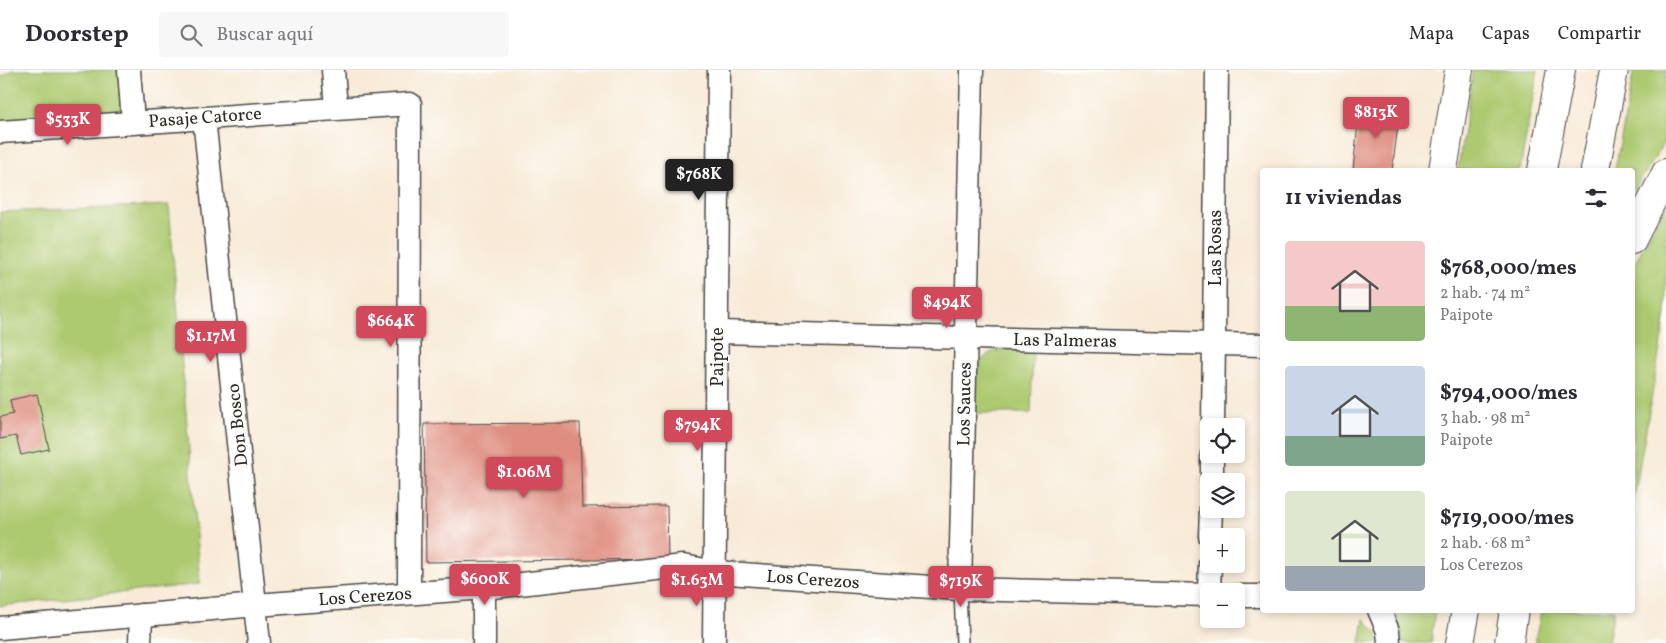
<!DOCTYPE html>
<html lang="es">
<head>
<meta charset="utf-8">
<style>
	:root { --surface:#fff; --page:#f7f7f7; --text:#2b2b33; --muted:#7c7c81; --line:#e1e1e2; --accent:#d1495b }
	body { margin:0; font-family:Vollkorn,serif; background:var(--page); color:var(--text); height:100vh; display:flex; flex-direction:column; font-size:19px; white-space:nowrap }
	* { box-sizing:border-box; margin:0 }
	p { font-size:16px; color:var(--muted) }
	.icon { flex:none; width:28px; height:28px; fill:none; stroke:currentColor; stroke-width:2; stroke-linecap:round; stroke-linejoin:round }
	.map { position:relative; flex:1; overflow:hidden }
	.side { position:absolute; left:1260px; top:98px; width:375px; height:445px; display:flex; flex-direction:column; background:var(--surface); border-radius:5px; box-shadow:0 2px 8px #0003 }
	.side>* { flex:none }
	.tools { position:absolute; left:1200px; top:348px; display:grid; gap:10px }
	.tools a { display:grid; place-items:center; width:45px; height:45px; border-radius:5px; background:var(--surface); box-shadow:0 2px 8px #0003; font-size:25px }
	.price { position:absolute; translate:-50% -42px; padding:0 11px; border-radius:5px; background:var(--accent); color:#fff; font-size:16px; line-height:32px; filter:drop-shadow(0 1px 2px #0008) }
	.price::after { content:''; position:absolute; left:50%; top:30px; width:15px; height:11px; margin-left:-8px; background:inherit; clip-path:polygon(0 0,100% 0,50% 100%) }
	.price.active { background:#222; color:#fff }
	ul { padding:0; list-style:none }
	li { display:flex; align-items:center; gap:15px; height:125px; padding:0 25px }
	li span { display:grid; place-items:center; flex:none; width:140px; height:100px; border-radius:5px; color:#555 }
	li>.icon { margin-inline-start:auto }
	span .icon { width:60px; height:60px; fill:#fffc; stroke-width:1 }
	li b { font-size:21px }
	h2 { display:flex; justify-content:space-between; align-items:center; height:60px; padding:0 25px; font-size:21px }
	header { display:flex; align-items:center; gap:30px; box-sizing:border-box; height:70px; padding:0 25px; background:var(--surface); border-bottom:1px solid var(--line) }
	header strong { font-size:24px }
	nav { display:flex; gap:28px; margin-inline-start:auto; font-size:18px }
	.search { width:350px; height:45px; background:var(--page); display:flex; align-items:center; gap:12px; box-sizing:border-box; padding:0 18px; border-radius:5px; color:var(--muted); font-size:19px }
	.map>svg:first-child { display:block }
</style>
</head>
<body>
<header>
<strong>Doorstep</strong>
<div class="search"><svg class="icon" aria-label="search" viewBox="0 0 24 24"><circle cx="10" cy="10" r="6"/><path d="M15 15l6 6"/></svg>Buscar aquí</div>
<nav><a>Mapa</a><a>Capas</a><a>Compartir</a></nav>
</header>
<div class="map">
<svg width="1666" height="573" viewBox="0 0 1666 573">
	<rect width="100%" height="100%" fill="#fdfcf7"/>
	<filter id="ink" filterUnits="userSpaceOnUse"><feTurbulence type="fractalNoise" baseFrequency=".02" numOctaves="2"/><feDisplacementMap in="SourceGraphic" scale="10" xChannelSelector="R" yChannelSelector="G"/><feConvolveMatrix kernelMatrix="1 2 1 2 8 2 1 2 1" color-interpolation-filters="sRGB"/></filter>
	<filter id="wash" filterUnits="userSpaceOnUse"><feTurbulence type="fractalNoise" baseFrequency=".0096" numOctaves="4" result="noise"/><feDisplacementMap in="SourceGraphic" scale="20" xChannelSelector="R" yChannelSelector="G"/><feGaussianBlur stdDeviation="1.12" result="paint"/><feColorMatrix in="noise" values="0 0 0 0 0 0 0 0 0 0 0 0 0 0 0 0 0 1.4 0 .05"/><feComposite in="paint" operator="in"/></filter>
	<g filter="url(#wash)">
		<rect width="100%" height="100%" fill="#f8ead7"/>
		<!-- green -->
		<g fill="#adca71" stroke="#6c7a4e">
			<polygon points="12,0 120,0 122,42 115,49 0,58 0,8"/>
			<polygon points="1473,0 1538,0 1520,100 1458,100"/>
			<polygon points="1634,0 1666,0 1666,68 1652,93 1633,121 1632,100 1615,100"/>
			<polygon points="169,135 200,514 0,536 0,142"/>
			<polygon points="1666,135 1666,244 1633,434 1633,196"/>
			<path d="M1033,279l-2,64h-57c1,-22 -4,-57 24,-63 11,-3 24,-1 35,-1z"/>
			<polygon points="1393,540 1435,540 1431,573 1402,573 1402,562"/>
			<polygon points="1541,540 1614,540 1608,573 1535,573"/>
			<polygon points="1364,549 1377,563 1378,573 1360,573"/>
		</g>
		<g id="blocks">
			<!-- building -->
			<g fill="#df8d80">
				<polygon points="1360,36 1400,41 1392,100 1353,100"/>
				<polygon points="37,324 49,379 21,385 16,366 0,369 0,347 13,344 10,330"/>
				<polygon points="580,353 582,437 667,436 668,489 426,492 424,354"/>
			</g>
		</g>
	</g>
	<g filter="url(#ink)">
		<use href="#blocks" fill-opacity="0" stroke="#4a4845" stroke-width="1"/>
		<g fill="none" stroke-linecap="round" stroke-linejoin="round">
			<!-- service casing -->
			<g stroke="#4a4845" stroke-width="14">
				<polyline id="service" points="960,519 962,573"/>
			</g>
			<!-- minor casing -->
			<g stroke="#4a4845" stroke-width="25">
				<g id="minor">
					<polyline points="129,0 133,52"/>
					<polyline points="333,0 336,38"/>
					<polyline points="204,48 259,573"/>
					<polyline points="0,62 410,34 409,523"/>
					<polyline points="717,262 1262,275"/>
					<polyline points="1213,356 1217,0"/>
					<polyline points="1212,411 1212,384"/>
					<polyline points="1210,466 1211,439"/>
					<polyline points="484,518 484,573"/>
					<polyline points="960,519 972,0"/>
					<polyline points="1209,521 1210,494"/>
					<polyline points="1236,526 1262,526"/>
					<polyline points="1379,540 1388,561 1389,573"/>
					<polyline points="0,558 256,535 484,518 683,496 716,502 742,504 960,519 1209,525"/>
					<polyline points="140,573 141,545"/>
					<polyline points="714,573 719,0"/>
				</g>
			</g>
			<!-- tertiary casing -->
			<g stroke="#4a4845" stroke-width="30">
				<polyline id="tertiary" points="1443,100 1459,0"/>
			</g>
			<!-- trunk casing -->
			<g stroke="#4a4845" stroke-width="30">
				<g id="trunk">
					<polyline points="1542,100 1561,0"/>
					<polyline points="1595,100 1614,0"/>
					<polyline points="1632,170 1666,103"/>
					<polyline points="1460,573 1466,540"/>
					<polyline points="1509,573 1514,540"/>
				</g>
			</g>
			<!-- service -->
			<use href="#service" stroke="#fff" stroke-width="11"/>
			<!-- minor -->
			<use href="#minor" stroke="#fff" stroke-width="22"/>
			<!-- tertiary -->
			<use href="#tertiary" stroke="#fff" stroke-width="28"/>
			<!-- trunk -->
			<use href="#trunk" stroke="#fff" stroke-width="28"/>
		</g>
	</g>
	<g text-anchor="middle" stroke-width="4" stroke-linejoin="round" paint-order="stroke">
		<!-- street labels -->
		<g font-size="18" fill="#2b2b2b" stroke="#fdfcf7">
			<text transform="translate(205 47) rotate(-4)" y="6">Pasaje Catorce</text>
			<text transform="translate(1215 178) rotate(-90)" y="6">Las Rosas</text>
			<text transform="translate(1065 270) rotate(1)" y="6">Las Palmeras</text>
			<text transform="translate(717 287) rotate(-90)" y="6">Paipote</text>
			<text transform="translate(964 334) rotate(-89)" y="6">Los Sauces</text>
			<text transform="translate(237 355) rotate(-96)" y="6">Don Bosco</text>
			<text transform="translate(813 509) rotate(4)" y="6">Los Cerezos</text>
			<text transform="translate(365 526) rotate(-4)" y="6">Los Cerezos</text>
		</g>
	</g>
</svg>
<div class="tools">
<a><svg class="icon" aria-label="locate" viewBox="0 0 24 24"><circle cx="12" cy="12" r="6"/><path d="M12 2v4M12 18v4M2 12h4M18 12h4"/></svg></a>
<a><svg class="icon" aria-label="layers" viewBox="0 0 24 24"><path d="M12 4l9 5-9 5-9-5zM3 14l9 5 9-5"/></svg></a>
<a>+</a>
<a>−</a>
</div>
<b class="price" style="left:1376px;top:69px">$813K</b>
<b class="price" style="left:68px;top:76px">$533K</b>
<b class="price active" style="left:699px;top:131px">$768K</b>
<b class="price" style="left:947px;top:259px">$494K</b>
<b class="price" style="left:391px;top:278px">$664K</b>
<b class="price" style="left:211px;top:293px">$1.17M</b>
<b class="price" style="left:698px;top:382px">$794K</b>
<b class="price" style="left:524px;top:429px">$1.06M</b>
<b class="price" style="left:485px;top:536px">$600K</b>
<b class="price" style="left:697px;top:537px">$1.63M</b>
<b class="price" style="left:961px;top:538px">$719K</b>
<section class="side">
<h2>11 viviendas<svg class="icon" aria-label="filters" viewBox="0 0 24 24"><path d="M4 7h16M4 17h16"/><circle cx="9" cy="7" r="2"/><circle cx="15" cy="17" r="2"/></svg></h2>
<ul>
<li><span style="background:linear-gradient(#f6c9c9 65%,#8fb573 0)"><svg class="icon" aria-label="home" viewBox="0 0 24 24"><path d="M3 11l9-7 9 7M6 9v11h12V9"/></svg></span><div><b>$768,000/mes</b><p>2 hab. · 74 m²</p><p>Paipote</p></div></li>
<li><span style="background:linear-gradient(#c9d6e8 70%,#7fa58c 0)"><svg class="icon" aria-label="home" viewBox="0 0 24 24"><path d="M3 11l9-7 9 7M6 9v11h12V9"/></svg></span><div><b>$794,000/mes</b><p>3 hab. · 98 m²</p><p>Paipote</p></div></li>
<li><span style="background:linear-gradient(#dfe7d0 75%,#9aa5b1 0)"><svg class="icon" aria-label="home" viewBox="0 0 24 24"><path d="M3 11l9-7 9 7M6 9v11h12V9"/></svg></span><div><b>$719,000/mes</b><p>2 hab. · 68 m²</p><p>Los Cerezos</p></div></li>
</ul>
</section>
</div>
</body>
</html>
